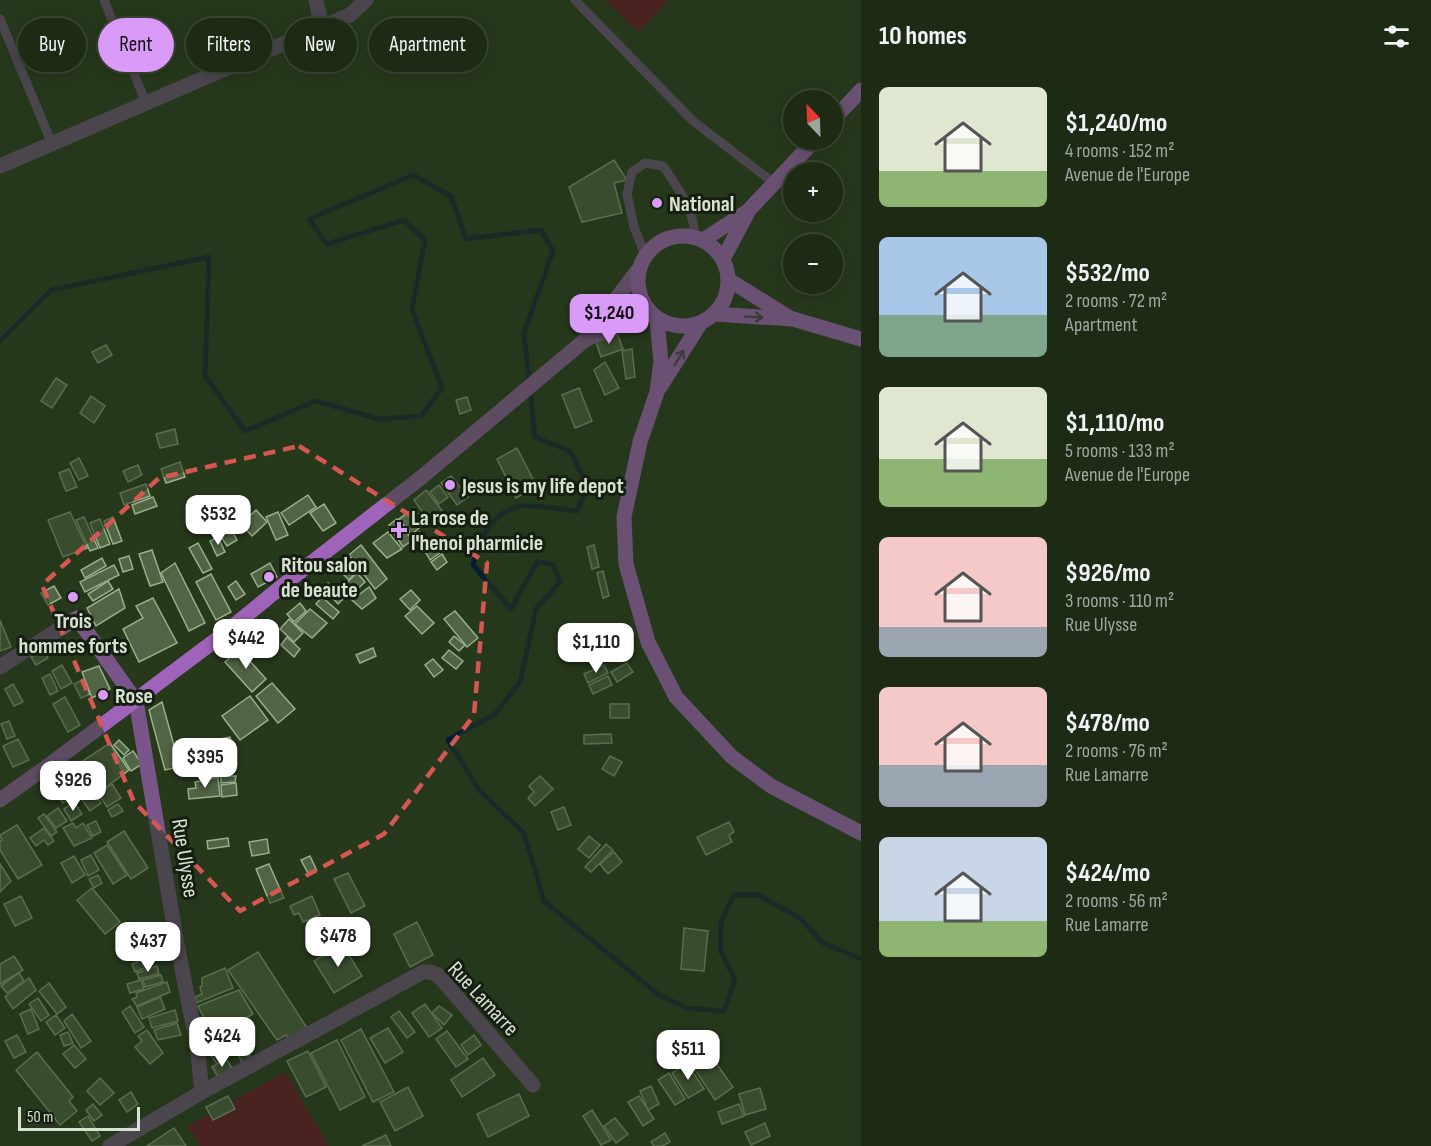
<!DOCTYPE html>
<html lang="en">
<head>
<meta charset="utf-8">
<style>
	:root { --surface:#1d2b14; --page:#2a3722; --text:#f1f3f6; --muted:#a0a7a0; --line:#3b4734; --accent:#da9af7 }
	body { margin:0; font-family:"Sofia Sans Condensed",sans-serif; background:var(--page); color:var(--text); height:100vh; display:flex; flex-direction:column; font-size:22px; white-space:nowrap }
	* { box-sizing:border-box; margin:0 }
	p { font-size:20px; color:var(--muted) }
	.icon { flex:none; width:33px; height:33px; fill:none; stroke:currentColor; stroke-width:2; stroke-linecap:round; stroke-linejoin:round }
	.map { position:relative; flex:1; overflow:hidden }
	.details { display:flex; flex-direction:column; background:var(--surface); width:570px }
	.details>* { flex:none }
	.hud { position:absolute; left:18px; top:18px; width:570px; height:54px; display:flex; gap:12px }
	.needle { width:39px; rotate:337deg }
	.controls { position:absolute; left:783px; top:90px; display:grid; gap:12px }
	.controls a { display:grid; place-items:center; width:60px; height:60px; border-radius:50%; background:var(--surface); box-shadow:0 3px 15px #0003,0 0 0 2px var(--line); font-size:30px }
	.scale { position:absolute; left:18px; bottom:15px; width:122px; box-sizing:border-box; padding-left:6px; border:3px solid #d7e3d0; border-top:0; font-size:16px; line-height:21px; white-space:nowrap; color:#d7e3d0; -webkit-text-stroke:4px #151e11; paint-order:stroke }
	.price { position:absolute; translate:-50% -51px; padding:0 14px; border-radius:12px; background:#fff; color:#222; font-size:20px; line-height:39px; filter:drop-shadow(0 2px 3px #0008) }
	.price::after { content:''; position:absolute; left:50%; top:36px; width:18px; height:14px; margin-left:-9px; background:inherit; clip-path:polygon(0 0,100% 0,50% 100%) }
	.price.selected { background:var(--accent); color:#111 }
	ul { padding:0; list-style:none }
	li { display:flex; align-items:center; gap:18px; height:150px; padding:0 18px }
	li span { display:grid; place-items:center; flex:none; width:168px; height:120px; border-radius:9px; color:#555 }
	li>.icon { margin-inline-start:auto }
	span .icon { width:72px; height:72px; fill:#fffc; stroke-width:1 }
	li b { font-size:26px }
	h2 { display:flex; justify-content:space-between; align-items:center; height:72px; padding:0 18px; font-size:26px }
	.chip { padding:0 21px; border-radius:27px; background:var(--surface); box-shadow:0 3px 15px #0003,0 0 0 2px var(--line); font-size:21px; line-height:54px }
	.chip.selected { background:var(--accent); color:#111 }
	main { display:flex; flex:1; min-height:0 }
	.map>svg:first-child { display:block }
</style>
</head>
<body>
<main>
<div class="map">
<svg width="861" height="1146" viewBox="0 0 861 1146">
	<rect width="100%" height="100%" fill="#27391b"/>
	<!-- green -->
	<g fill="#750825">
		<polygon points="605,0 669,0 638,32"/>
		<polygon points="285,1072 329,1146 201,1146 188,1126"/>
	</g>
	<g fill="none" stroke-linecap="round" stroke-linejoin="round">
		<!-- stream -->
		<path stroke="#071c36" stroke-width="5" d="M0,341l51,-51 158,-33 -4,119 40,55 71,-30 63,18 42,-3 21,-28 -30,-79 13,-69 -21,-20 -77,24 -18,-25 104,-44 38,21 15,43 75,-9 12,21 -29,82 11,104 35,14 18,35 -11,25c-14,-1 -44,-7 -57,-5 -28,6 -41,33 -47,59l38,44 26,-47 16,2 7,18 -24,27 -16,73 -25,32 -47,26 30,49 46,44 20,68 115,94 28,13 37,3 11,-31 -14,-28v-30l13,-27h24l42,23 23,25 38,16"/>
	</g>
	<!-- building -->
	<g fill="#516545" stroke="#98af8c" stroke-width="1.5">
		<polygon points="614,160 627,180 614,183 622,213 582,222 569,187"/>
		<polygon points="617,333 623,349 601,357 596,342"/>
		<polygon points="106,345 112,355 98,363 92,352"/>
		<polygon points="632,349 635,377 626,379 622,351"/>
		<polygon points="605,362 619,388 605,395 594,370"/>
		<polygon points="56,378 67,385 52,408 41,401"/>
		<polygon points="579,388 592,421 575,428 562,395"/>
		<polygon points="91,396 105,406 94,423 80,413"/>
		<polygon points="467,397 471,410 460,414 456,400"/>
		<polygon points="175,429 178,444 160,448 156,434"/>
		<polygon points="517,448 537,487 516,498 497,459"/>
		<polygon points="79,458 88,476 79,480 70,463"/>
		<polygon points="180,462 185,477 166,483 161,469"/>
		<polygon points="138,465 142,475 128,482 123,471"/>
		<polygon points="69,469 77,487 66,491 59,473"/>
		<polygon points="451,476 468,497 457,505 441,483"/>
		<polygon points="146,484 150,496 124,505 120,493"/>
		<polygon points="439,485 448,497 439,504 430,492"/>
		<polygon points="426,490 447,517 433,527 414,500"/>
		<polygon points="308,495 316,507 289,525 281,513"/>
		<polygon points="153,497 157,506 135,514 132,505"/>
		<polygon points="324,504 336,523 323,531 310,513"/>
		<polygon points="414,508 425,523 411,535 399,519"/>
		<polygon points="256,510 267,522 252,536 241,524"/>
		<polygon points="70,512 87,548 63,557 48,520"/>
		<polygon points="278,512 288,535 276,540 266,517"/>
		<polygon points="84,517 98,548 90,551 76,520"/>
		<polygon points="113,517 122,541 113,544 104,521"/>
		<polygon points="100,519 110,544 100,548 90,523"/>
		<polygon points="397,519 412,540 403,547 389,525"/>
		<polygon points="228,524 237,540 227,546 217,531"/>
		<polygon points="388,532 402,549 387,558 373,543"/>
		<polygon points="419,532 430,546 424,551 413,537"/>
		<polygon points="218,537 225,552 217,556 210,541"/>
		<polygon points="441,542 445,549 430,560 426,553"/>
		<polygon points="198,543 212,569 203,573 189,548"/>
		<polygon points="361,545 387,579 375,589 349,555"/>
		<polygon points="594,545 599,567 592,569 587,547"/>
		<polygon points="152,550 163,582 150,586 139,554"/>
		<polygon points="442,554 447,562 437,570 431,562"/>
		<polygon points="129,556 133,569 123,572 119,559"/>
		<polygon points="102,558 106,566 85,578 81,570"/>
		<polygon points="350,561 359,569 349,580 340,571"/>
		<polygon points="175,563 205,623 189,631 161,573"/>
		<polygon points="270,563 277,577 258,587 251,574"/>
		<polygon points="114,565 119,575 85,592 80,582"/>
		<polygon points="603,571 609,596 603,598 597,573"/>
		<polygon points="357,573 365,582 350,596 342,587"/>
		<polygon points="211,574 231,612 216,620 196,582"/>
		<polygon points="108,581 113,589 93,601 88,594"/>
		<polygon points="236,581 245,594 236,600 228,587"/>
		<polygon points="328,583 343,599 338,604 323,587"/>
		<polygon points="54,586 61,598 48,605 41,593"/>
		<polygon points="369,587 376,598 362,609 352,600"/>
		<polygon points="119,589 125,608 96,626 87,608"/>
		<polygon points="411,590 420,600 410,610 400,599"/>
		<polygon points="322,597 339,612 333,619 316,604"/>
		<polygon points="153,598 177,643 139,662 123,629 143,618 136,606"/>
		<polygon points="300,603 306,611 294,622 287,614"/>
		<polygon points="417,606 434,623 422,634 405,616"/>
		<polygon points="310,609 327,623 312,638 295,624"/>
		<polygon points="455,611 478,638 467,647 444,619"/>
		<polygon points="289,619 303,633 294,642 280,629"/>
		<polygon points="0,620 11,647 0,651"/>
		<polygon points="454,636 465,645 459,651 449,642"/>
		<polygon points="287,637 300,649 294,657 281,645"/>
		<polygon points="625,643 629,651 612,657 609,649"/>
		<polygon points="373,648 376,656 360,663 356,655"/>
		<polygon points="239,649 266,679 252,692 225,662"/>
		<polygon points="44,650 48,658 36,665 31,657"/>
		<polygon points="449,650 463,661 456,669 442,658"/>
		<polygon points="433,659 443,670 434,677 425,665"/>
		<polygon points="627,663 633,672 617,682 611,672"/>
		<polygon points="62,665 72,683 61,689 52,671"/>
		<polygon points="604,665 608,673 588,683 584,674"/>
		<polygon points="99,666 110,689 92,698 82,672"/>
		<polygon points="50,674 58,691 50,695 42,678"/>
		<polygon points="608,676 612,685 593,694 589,685"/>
		<polygon points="84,679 90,694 81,698 74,684"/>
		<polygon points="272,683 295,709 278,723 256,696"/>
		<polygon points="13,684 23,702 14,706 5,689"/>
		<polygon points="250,696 268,720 240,740 222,716"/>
		<polygon points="65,697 80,725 68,732 53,704"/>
		<polygon points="162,702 180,767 165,770 149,710"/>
		<rect x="610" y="704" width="19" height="14"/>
		<polygon points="9,721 15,736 7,739 1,724"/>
		<polygon points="611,734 612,743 584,744 584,735"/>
		<polygon points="230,737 236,764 200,771 196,752 206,751 204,742"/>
		<polygon points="18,739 29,760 13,767 3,746"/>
		<polygon points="119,740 129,750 124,755 114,745"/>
		<polygon points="110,743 129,770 99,792 78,764"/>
		<polygon points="133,751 142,764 131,771 123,758"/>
		<polygon points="610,756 622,762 614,776 602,769"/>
		<polygon points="221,776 236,776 235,782 221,783"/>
		<polygon points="540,776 553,789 535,806 528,798 534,792 529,786"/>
		<polygon points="218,777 220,796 189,799 188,789 196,788 195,782"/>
		<polygon points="61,779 73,796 63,803 51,787"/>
		<polygon points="236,783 237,795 222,797 221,785"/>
		<polygon points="112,784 121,798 107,807 98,793"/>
		<polygon points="90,788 101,803 90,811 79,796"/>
		<polygon points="74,802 82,814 71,821 64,809"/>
		<polygon points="118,804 123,811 112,817 108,810"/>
		<polygon points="564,807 571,825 558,830 551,812"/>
		<polygon points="58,808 67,821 56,828 47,816"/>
		<polygon points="44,814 57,832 51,836 38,818"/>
		<polygon points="96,821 101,832 93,836 87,825"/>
		<polygon points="729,822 734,832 729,835 732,842 706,855 697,837"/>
		<polygon points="73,823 76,828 83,823 92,838 74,846 63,828"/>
		<polygon points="17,825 42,865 18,879 0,850 0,841 2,840 0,835"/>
		<polygon points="44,828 54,841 48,845 44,840 36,846 30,838"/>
		<polygon points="124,831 148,868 131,879 107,842"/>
		<polygon points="589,836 600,845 589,858 578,849"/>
		<polygon points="228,838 229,846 208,849 207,841"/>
		<polygon points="267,839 269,853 252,856 249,842"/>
		<polygon points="606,844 613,850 591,872 585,867"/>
		<polygon points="107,845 127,875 113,884 94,853"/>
		<polygon points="614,852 622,862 608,874 600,864"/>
		<polygon points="91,855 99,870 88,876 81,860"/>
		<polygon points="74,856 85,875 72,883 61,863"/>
		<polygon points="310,856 317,871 309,875 301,860"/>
		<polygon points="0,864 11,881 0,892"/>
		<polygon points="269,864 284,898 270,903 256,869"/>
		<polygon points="348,873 365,906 351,913 334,879"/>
		<polygon points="98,875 102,883 94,888 89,879"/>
		<polygon points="92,888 120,922 105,934 77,900"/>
		<polygon points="21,896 32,918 15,926 4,904"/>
		<polygon points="312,896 320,915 303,922 299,913 294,915 290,906"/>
		<polygon points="417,922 433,955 410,967 394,934"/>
		<polygon points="684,928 708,931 704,971 681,969"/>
		<polygon points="342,944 362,976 334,993 314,961"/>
		<polygon points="258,952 307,1028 290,1040 286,1035 277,1040 228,970"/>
		<polygon points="14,956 23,970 0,984 0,964"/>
		<polygon points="150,957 153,964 135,972 132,964"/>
		<polygon points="157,966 159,974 139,979 137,973"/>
		<polygon points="225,968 233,988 196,1003 195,997 202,994 200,987 202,986 202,978"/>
		<polygon points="19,973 24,981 7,993 1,986"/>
		<polygon points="161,975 163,982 145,987 143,980"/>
		<polygon points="29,978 36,990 13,1009 5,997"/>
		<polygon points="141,980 144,989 130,993 127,984"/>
		<polygon points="167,982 170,992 137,1006 132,999 137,997 136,993"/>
		<polygon points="49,983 66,1007 57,1014 39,991"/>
		<polygon points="239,990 253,1014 214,1038 198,1006"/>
		<polygon points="160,997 165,1009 142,1019 137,1007"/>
		<polygon points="38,998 49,1015 41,1021 29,1004"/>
		<polygon points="425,1004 442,1028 429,1037 412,1013"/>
		<polygon points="130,1006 144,1027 135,1033 122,1012"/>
		<polygon points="439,1006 452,1015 444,1025 432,1013"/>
		<polygon points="31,1009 39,1029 28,1034 20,1014"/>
		<polygon points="175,1010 178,1021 152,1028 149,1018"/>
		<polygon points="399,1011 415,1032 407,1038 391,1017"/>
		<polygon points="72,1014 91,1041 81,1048 64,1021"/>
		<polygon points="56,1015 65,1028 55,1035 46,1022"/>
		<polygon points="177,1023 181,1035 158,1040 154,1030"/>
		<polygon points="247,1023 254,1036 234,1048 227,1035"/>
		<polygon points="388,1028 403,1052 385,1063 370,1038"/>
		<polygon points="361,1029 394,1092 373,1102 341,1040"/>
		<polygon points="147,1030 163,1053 150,1064 135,1047 142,1041 138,1036"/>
		<polygon points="447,1031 468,1059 456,1067 436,1039"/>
		<polygon points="68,1032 73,1043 64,1046 60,1035"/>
		<polygon points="17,1035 26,1052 14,1058 5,1041"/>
		<polygon points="474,1035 481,1045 468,1055 461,1045"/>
		<polygon points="337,1040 365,1097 340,1110 311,1053"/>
		<polygon points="224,1042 232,1053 217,1064 209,1053"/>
		<polygon points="74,1045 86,1059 75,1068 63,1054"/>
		<polygon points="244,1046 254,1063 245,1068 236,1051"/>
		<polygon points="308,1051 326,1087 306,1097 287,1061"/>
		<polygon points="37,1052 73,1097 69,1101 77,1111 60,1125 16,1070"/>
		<polygon points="709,1053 733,1087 715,1100 692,1065"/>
		<polygon points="483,1058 495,1075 462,1097 451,1080"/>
		<polygon points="226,1059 232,1068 218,1077 212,1067"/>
		<polygon points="687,1063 704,1089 688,1098 672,1073"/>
		<polygon points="669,1073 685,1099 675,1105 658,1080"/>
		<polygon points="100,1078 114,1093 100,1105 87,1091"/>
		<polygon points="651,1086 659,1104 648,1110 640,1091"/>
		<polygon points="408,1087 423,1116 395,1131 380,1102"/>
		<polygon points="760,1088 766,1109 745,1115 739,1094"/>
		<polygon points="131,1092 138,1104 127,1112 119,1100"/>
		<polygon points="519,1094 529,1116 488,1137 477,1114"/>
		<polygon points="228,1096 235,1109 213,1120 206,1107"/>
		<polygon points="639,1096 654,1119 643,1126 628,1102"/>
		<polygon points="93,1104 102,1115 94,1121 86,1110"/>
		<polygon points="739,1104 744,1116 722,1124 718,1112"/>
		<polygon points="592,1110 611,1140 601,1145 583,1116"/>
		<polygon points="88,1116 100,1136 92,1141 79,1122"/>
		<polygon points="615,1118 628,1134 616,1143 604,1126"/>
		<polygon points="765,1123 770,1136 751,1145 745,1132"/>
		<polygon points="174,1128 186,1146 147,1146"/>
		<polygon points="665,1133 670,1142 662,1146 654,1146 651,1142"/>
		<polygon points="386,1135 391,1146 362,1146"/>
	</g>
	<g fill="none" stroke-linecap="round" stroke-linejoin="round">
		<!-- lane -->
		<g stroke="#785489" stroke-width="9">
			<polyline points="104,0 146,103"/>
			<polyline points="575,0 693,121 774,183"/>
			<polyline points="0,19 52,144"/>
			<path d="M645,255l-11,-28 -7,-33 5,-22 13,-9 18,3c15,22 31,43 32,71"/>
		</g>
		<!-- street -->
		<g stroke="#785489" stroke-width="15">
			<polyline points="316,0 322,27"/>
			<polyline points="0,166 350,15 366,0"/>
			<polyline points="0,667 77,618 136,701 177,944 197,1045 202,1092"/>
			<polyline points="110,1146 202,1092 423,972 430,972 438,975 533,1085"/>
		</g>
		<!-- secondary -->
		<g stroke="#9f64b9" stroke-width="15">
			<polyline points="589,335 637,271"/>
			<polyline points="0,800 45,768 221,636 292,578 423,476 585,340 609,328 650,314"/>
		</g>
		<!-- primary -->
		<g stroke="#bc70dd" stroke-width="15">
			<polyline points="832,121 861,90"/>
			<circle cx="683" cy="281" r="45"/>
			<polyline points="703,240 748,211 815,140"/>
			<polyline points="723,259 747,214"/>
			<polyline points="729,280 790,318"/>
			<polyline points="714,314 793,319 861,339"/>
			<polyline points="657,319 661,362 657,392 640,442 624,517 626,564 648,642 676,697 732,757 771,786 861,833"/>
			<polyline points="660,387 700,324"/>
		</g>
	</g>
	<!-- one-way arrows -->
	<defs><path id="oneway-shaft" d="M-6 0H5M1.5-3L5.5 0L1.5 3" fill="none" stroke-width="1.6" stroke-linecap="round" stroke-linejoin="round" transform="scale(1.5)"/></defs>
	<g stroke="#583f63">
		<use href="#oneway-shaft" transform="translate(754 317) rotate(3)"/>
		<use href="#oneway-shaft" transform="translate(679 358) rotate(-59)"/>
	</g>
	<!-- marked area -->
	<path d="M0 0H861V1146H0ZM299,446l188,117 -13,152 -90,119 -144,77 -106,-109 -92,-217 117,-107z" fill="#27391b" fill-opacity=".55" fill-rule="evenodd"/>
	<path fill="none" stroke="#d65752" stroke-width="4.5" stroke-dasharray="12 8" stroke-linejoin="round" d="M299,446l188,117 -13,152 -90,119 -144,77 -106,-109 -92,-217 117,-107z"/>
	<!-- markers -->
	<g fill="#da9af7" stroke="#151e11" stroke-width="2">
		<circle cx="657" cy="203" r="6"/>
		<circle cx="450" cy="485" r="6"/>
		<path d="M396 521h6v6h6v6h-6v6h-6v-6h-6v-6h6z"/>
		<circle cx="269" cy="577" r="6"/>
		<circle cx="73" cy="597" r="6"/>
		<circle cx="103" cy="695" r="6"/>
	</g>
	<g text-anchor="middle" stroke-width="6" stroke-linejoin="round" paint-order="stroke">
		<!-- poi labels -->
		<g font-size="22" font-weight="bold" fill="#d7e3d0" stroke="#151e11" text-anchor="start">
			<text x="669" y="211">National</text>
			<text x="462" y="493">Jesus is my life depot</text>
			<text x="411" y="525">La rose de<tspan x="411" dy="25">l'henoi pharmicie</tspan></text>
			<text x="281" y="572">Ritou salon<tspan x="281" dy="25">de beaute</tspan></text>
			<text x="73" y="628" text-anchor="middle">Trois<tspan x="73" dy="25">hommes forts</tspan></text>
			<text x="115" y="703">Rose</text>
		</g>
		<!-- street labels -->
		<g font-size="22" fill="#d7e3d0" stroke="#151e11">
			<text transform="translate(186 858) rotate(81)" y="8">Rue Ulysse</text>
			<text transform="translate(484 998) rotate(47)" y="8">Rue Lamarre</text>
		</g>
	</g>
</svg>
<div class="controls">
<a><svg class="needle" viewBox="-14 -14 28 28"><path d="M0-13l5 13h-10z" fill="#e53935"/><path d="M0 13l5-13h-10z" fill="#a0a7a0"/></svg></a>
<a>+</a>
<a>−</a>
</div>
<div class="scale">50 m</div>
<b class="price selected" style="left:609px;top:345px">$1,240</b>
<b class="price" style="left:218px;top:546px">$532</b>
<b class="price" style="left:246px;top:670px">$442</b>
<b class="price" style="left:596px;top:674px">$1,110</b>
<b class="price" style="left:205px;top:789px">$395</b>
<b class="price" style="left:73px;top:812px">$926</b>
<b class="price" style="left:338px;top:968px">$478</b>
<b class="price" style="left:148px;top:973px">$437</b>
<b class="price" style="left:222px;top:1068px">$424</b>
<b class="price" style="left:688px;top:1081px">$511</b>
<div class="hud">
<a class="chip">Buy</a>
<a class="chip selected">Rent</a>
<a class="chip">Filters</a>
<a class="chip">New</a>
<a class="chip">Apartment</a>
</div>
</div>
<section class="details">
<h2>10 homes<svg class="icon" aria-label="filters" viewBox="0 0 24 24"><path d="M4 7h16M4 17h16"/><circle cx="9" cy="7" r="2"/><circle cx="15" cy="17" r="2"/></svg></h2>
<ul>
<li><span style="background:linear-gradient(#dfe7d0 70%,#8fb573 0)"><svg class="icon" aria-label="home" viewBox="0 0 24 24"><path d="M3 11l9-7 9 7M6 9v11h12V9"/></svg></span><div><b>$1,240/mo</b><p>4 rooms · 152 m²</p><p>Avenue de l'Europe</p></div></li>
<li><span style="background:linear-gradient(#a9c7e8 65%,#7fa58c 0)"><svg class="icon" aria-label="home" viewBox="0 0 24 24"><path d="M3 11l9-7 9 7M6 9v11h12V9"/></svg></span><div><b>$532/mo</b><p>2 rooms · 72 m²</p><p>Apartment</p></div></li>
<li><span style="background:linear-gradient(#dfe7d0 60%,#8fb573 0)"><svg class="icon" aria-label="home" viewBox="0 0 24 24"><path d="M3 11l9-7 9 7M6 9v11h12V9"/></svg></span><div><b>$1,110/mo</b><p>5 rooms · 133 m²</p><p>Avenue de l'Europe</p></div></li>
<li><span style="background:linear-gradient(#f6c9c9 75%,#9aa5b1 0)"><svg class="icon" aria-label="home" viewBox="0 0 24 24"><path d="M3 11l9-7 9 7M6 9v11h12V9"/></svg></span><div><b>$926/mo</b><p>3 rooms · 110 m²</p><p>Rue Ulysse</p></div></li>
<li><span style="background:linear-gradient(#f6c9c9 65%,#9aa5b1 0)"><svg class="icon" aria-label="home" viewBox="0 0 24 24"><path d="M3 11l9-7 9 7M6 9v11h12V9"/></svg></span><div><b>$478/mo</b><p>2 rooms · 76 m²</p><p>Rue Lamarre</p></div></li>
<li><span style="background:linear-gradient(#c9d6e8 70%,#8fb573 0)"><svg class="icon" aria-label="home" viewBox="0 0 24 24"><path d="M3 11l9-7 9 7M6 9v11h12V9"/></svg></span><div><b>$424/mo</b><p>2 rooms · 56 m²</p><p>Rue Lamarre</p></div></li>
</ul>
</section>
</main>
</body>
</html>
